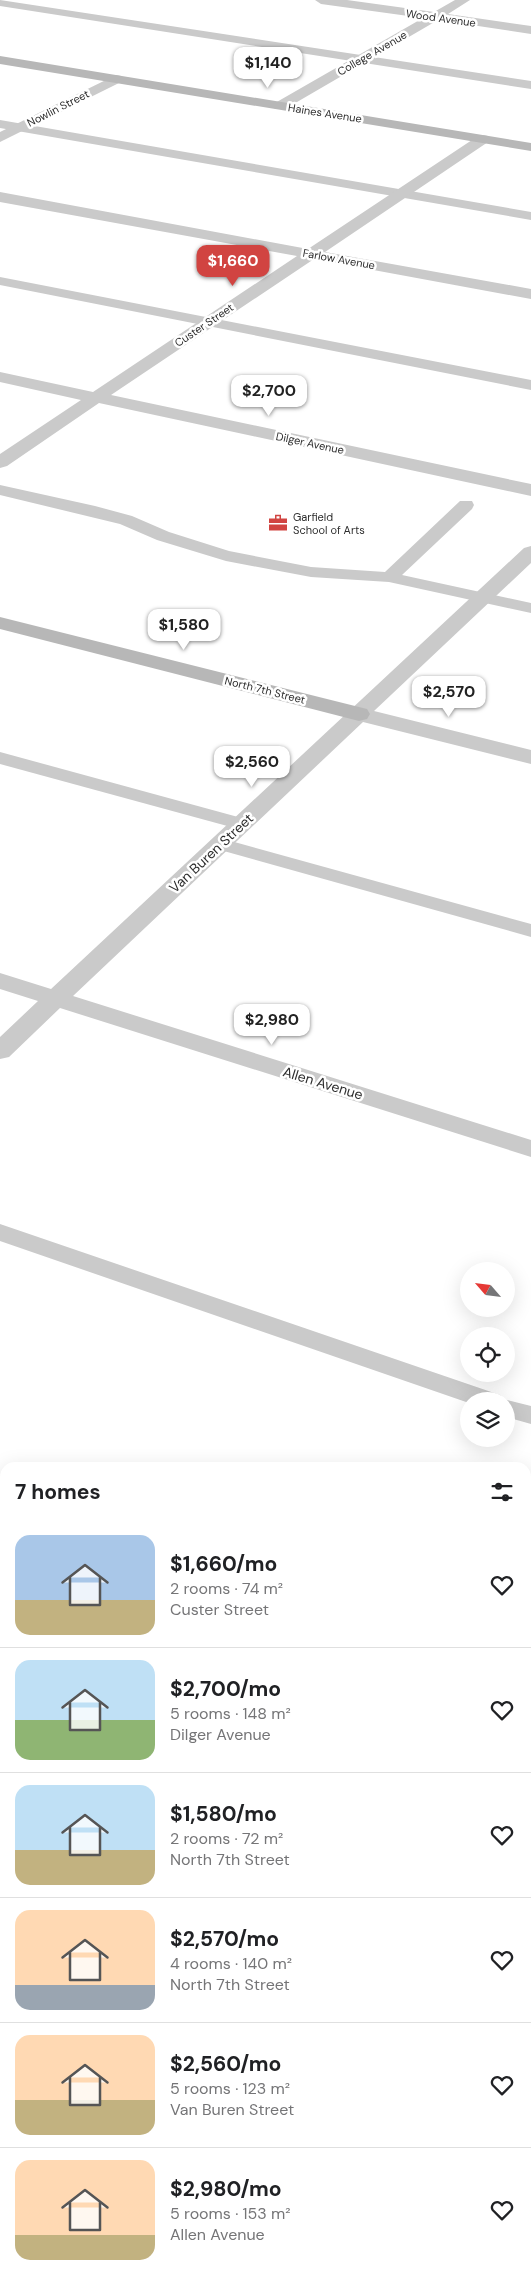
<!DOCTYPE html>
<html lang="en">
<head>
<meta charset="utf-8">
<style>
	:root { --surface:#fff; --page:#f6f6f6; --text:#202124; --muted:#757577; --line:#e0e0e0; --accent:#d14441 }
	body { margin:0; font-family:"DM Sans",sans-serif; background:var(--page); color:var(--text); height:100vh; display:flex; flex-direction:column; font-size:19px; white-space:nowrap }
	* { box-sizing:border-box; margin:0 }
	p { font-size:16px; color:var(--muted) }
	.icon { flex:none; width:28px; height:28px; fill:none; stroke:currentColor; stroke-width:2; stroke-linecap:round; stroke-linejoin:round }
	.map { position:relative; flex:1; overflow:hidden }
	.drawer { position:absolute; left:0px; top:1462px; width:531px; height:821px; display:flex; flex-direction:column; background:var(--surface); border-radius:15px 15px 0 0; box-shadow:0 5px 20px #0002 }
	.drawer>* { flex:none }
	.needle { width:32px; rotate:298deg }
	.tools { position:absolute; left:460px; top:1262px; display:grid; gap:10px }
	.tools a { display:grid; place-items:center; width:55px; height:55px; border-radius:50%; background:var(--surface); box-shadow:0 5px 20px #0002; font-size:25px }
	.price { position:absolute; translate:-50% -42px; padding:0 11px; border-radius:10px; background:#fff; color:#222; font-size:16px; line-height:32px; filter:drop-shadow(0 1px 2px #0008) }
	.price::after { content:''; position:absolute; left:50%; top:30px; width:15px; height:11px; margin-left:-8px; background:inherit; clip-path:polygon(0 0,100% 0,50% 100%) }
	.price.on { background:var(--accent); color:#fff }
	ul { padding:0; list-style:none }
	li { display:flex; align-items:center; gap:15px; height:125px; padding:0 15px }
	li+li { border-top:1px solid var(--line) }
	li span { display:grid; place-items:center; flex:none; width:140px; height:100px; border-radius:15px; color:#555 }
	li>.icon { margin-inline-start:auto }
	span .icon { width:60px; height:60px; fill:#fffc; stroke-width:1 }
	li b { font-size:21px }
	h2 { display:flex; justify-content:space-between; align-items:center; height:60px; padding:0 15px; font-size:21px }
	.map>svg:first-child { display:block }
</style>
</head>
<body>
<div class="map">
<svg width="531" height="2283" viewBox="0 0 531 2283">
	<rect width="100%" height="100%" fill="#fff"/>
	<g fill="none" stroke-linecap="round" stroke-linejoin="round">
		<!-- lane -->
		<g fill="#cacaca" fill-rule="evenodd">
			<polygon points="0,0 531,81 531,89 0,6"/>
			<polygon points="0,120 531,212 531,220 0,128"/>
			<polygon points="0,277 531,380 531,390 0,285"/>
			<polygon points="0,485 95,506 132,516 169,532 229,551 311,567 385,572 460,501 472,501 474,505 472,509 402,575 531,603 531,613 389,582 311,577 226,561 157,540 120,524 0,495"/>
			<polygon points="0,752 249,820 252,824 249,828 242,830 0,764"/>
			<polygon points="220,838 531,924 531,937 213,848 210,844 213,840"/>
			<polygon points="0,1224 500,1395 503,1399 531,1406 531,1424 506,1417 506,1401 469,1401 469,1403 0,1241"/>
			<polygon points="0,1966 5,1968 5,1996 0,1994"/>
			<polygon points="526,2222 531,2224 531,2258 526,2256"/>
		</g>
		<!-- street -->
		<g fill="#cacaca" fill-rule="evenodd">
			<polygon points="315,0 347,0 434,12 455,0 470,0 448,14 531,26 531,34 438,20 285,109 275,109 273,106 275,103 423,18 321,4"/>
			<polygon points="116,75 121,76 123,79 121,82 0,142 0,132"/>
			<polygon points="483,135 488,136 490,139 488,142 325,252 531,289 531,299 314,259 111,395 531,484 531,496 99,403 7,466 0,468 0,454 81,400 0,382 0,372 93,392 297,256 0,202 0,192 308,249 478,136"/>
			<polygon points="531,546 531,563 374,711 531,750 531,764 363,722 73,996 531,1140 531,1157 60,1008 9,1057 0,1059 0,1037 38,1001 0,989 0,973 51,989 524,548"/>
			<polygon points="0,1544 5,1546 5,1570 0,1568"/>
			<polygon points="526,1750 531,1752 531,1780 526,1778"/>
			<polygon points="531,1867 531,1904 526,1905 526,1868"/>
			<polygon points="288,2279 330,2279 328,2283 286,2283"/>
		</g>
		<!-- secondary -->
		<g fill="#b7b7b7" fill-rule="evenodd">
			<polygon points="0,56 531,143 531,151 0,64"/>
			<polygon points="0,617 367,709 370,714 367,719 359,721 0,629"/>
		</g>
	</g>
	<!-- icons -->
	<defs>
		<g id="office-bare" transform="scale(1.5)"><path d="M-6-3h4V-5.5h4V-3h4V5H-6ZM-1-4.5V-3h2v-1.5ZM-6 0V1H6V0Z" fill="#d14441" stroke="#fff" stroke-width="2.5" paint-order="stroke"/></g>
	</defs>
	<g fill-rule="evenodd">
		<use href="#office-bare" x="278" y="523"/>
	</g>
	<g text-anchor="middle" stroke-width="5" stroke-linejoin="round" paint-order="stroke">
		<!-- far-street labels -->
		<g font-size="11" fill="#2d2d2d" stroke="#fff">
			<text transform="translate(441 18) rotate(8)" y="4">Wood Avenue</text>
			<text transform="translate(372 53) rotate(-30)" y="4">College Avenue</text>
			<text transform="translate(58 108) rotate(-27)" y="4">Nowlin Street</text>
			<text transform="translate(325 113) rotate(9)" y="4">Haines Avenue</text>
			<text transform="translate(339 259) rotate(10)" y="4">Farlow Avenue</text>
			<text transform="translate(204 325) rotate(-34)" y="4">Custer Street</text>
			<text transform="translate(310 443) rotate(12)" y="4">Dilger Avenue</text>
			<text transform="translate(265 690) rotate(14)" y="4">North 7th Street</text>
		</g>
		<!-- far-poi labels -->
		<g font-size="11" fill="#2d2d2d" stroke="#fff" text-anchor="start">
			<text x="293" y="521">Garfield<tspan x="293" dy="13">School of Arts</tspan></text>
		</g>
		<!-- street labels -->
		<g font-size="14" fill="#2d2d2d" stroke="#fff">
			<text transform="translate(211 853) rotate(-43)" y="5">Van Buren Street</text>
			<text transform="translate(323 1083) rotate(17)" y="5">Allen Avenue</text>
		</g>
	</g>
</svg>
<div class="tools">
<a><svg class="needle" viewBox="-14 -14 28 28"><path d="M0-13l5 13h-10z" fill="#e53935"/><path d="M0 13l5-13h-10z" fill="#757577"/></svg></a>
<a><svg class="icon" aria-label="locate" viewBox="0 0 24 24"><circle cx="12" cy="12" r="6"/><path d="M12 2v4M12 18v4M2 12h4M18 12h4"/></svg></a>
<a><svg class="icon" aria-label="layers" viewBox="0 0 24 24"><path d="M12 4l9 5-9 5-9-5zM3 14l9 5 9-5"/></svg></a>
</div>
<b class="price" style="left:268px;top:89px">$1,140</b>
<b class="price on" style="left:233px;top:287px">$1,660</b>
<b class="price" style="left:269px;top:417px">$2,700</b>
<b class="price" style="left:184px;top:651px">$1,580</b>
<b class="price" style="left:449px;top:718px">$2,570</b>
<b class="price" style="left:252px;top:788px">$2,560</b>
<b class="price" style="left:272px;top:1046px">$2,980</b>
<section class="drawer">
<h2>7 homes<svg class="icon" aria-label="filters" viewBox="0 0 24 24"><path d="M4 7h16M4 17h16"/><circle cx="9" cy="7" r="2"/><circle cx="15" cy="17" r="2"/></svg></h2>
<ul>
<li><span style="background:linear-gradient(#a9c7e8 65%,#c2b280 0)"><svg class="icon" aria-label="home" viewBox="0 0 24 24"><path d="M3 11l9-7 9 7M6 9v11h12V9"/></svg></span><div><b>$1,660/mo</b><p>2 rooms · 74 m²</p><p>Custer Street</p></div><svg class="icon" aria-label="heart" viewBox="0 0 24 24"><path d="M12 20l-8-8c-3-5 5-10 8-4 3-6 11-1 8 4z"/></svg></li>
<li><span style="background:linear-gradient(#bfe0f5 60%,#8fb573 0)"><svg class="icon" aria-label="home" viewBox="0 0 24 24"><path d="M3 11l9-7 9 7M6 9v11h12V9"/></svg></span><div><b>$2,700/mo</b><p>5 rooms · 148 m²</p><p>Dilger Avenue</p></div><svg class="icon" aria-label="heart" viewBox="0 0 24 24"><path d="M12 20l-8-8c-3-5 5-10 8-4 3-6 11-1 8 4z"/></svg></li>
<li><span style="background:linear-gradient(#bfe0f5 65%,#c2b280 0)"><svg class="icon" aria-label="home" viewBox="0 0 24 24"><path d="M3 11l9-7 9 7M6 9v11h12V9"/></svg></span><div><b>$1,580/mo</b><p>2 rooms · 72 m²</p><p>North 7th Street</p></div><svg class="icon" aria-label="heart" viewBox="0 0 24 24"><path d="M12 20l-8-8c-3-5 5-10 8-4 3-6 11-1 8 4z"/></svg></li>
<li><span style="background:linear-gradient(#ffd9b3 75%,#9aa5b1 0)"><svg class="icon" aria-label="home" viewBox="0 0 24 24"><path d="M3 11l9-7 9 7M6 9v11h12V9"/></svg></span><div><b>$2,570/mo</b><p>4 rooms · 140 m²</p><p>North 7th Street</p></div><svg class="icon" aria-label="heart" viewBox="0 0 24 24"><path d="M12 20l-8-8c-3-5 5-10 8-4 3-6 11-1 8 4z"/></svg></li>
<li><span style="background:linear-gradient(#ffd9b3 65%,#c2b280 0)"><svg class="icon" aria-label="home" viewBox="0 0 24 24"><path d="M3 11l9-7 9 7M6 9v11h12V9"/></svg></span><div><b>$2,560/mo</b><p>5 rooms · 123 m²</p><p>Van Buren Street</p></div><svg class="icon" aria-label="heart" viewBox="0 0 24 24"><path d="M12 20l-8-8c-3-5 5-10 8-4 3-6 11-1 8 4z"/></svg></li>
<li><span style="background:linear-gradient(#ffd9b3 75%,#c2b280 0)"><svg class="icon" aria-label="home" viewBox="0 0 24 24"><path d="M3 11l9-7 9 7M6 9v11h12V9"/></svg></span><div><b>$2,980/mo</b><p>5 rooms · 153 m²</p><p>Allen Avenue</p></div><svg class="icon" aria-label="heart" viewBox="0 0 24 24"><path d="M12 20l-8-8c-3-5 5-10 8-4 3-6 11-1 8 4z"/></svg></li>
</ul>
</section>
</div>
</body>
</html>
